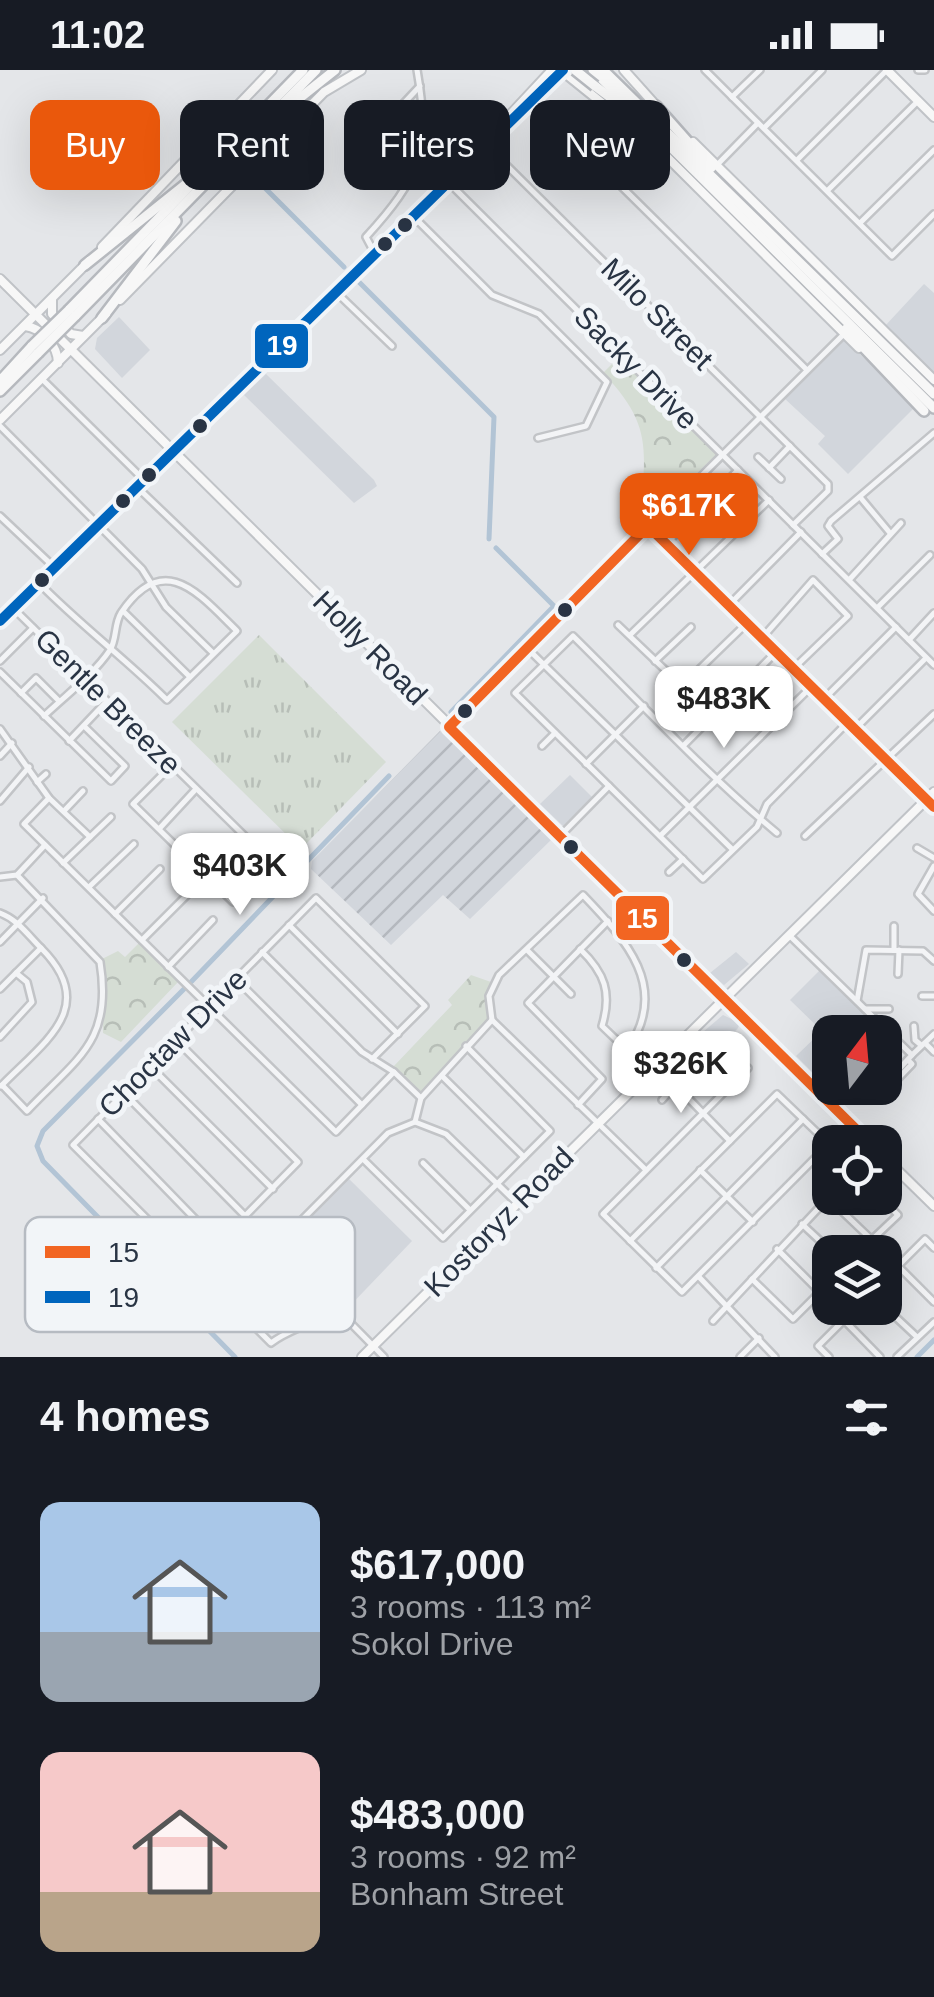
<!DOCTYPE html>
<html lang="en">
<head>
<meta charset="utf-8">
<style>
	:root { --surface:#171b24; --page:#242831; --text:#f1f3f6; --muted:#9ea1a6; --accent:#ea580c }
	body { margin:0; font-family:Arial,sans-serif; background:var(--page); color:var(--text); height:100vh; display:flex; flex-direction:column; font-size:38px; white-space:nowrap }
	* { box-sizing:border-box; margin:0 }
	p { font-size:32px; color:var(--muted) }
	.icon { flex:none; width:55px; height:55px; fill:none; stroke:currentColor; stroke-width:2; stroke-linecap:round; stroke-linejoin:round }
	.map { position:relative; height:1287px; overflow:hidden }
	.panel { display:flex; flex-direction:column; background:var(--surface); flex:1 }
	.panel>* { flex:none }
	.hud { position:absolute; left:30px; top:30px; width:875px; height:90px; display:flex; gap:20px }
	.needle { width:65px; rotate:16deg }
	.tools { position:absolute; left:812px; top:945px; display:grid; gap:20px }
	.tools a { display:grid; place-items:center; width:90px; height:90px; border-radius:20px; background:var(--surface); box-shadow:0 10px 40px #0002; font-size:50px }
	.price { position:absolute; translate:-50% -85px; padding:0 22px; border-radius:20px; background:#fff; color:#222; font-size:32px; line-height:65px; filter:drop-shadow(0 2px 5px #0008) }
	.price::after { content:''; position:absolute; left:50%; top:60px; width:30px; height:22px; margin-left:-15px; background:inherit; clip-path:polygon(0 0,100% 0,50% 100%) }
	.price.active { background:var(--accent); color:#fff }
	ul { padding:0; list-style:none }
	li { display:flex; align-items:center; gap:30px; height:250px; padding:0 40px }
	li span { display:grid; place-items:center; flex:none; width:280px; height:200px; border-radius:20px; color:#555 }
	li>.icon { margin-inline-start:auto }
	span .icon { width:120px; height:120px; fill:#fffc; stroke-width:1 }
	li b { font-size:42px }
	h2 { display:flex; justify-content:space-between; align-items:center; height:120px; padding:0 40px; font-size:42px }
	.tag { padding:0 35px; border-radius:20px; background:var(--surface); box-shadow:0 10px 40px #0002; font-size:35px; line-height:90px }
	.tag.active { background:var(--accent); color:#fff }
	.status { display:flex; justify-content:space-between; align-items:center; height:70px; padding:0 50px; background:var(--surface); direction:ltr }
	.status svg { height:28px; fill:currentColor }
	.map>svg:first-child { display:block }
</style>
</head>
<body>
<div class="status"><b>11:02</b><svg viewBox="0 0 49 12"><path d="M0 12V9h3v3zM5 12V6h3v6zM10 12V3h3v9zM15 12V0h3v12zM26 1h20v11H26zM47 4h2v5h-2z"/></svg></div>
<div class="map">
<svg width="934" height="1287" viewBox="0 0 934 1287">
	<defs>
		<pattern id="industrial-furrows" width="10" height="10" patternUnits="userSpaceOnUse" patternTransform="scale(2.5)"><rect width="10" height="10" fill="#d2d6dc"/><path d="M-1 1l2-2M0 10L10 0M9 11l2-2" fill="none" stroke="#b4b8be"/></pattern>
		<pattern id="grass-tufts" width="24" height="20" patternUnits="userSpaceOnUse" patternTransform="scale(2.5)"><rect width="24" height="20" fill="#d5ddd4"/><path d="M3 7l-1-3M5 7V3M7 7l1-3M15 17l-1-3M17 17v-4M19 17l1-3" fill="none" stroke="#b7beb7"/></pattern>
		<pattern id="forest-crowns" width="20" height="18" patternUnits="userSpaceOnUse" patternTransform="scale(2.5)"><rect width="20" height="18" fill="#d5ddd4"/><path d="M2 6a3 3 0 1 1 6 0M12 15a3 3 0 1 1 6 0" fill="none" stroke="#b7beb7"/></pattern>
	</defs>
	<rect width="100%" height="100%" fill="#e4e6e9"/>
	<!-- built -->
	<g fill="#d2d6dc">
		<polygon points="924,214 934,223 934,305 885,256"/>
		<polygon points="119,247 150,280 122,308 95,279 97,268"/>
		<polygon points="844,269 915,337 848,404 818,374 825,366 784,328"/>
		<polygon points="266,304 374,410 377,416 354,433 244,325"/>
		<polygon points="570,705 592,727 563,756 540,734"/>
		<polygon points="736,882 749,894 724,915 710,903"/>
		<polygon points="821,899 885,962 830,962 828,1018 796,986 822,961 790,930"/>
		<polygon points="723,945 740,953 738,958 728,969 714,970 703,962"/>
		<polygon points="348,1108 412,1171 344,1242 278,1178"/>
	</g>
	<!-- industrial -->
	<polygon fill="url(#industrial-furrows)" points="440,661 552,769 470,849 443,825 391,875 311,799 312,791"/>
	<!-- grass -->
	<polygon fill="url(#grass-tufts)" points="259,565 386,692 301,779 172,652"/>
	<!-- forest -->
	<g fill="url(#forest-crowns)">
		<path d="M620,286l98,97 -73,70 -5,-7c6,-67 12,-92 -37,-143z"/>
		<polygon points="140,872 179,911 121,972 103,963 102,889 118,881 125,887"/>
		<polygon points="471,905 491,912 486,928 489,948 420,1023 393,997 452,935 448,930"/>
	</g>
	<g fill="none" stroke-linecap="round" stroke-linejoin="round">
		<!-- canal -->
		<g stroke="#b2c4d5" stroke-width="5">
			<polyline points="252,105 344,197"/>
			<polyline points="357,210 494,347 489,469"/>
			<polyline points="451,642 554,536 496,478"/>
			<polyline points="191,912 389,706"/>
			<polyline points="184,919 43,1061 37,1076 43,1091 235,1287"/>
			<polyline points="917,1287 934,1270"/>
		</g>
		<!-- minor casing -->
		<g stroke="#c2c4c7" stroke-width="10">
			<g id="minor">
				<polyline points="705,0 892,186 934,144"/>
				<polyline points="918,0 925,0"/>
				<polyline points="732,27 760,0"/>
				<polyline points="534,30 807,300"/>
				<polyline points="389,49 420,16"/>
				<polyline points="764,58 822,0"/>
				<polyline points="486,75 828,414 828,421 793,455"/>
				<polyline points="422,86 934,595"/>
				<polyline points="797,90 887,0"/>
				<polyline points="717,95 758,53"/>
				<polyline points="828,120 918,31"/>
				<polyline points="412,145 492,225 539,244 607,312 586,356 538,368"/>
				<polyline points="860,153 934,80"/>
				<path d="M374,182l-8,-15c54,-59 65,-87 51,-167"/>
				<polyline points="336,222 392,276"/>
				<polyline points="41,308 144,410"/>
				<polyline points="0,356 142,499 166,537 213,583"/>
				<polyline points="758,387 781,409"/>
				<polyline points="769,398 790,376"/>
				<polyline points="137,417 237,513"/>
				<polyline points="860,427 890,463"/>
				<polyline points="0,446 54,497"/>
				<polyline points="648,456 934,737"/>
				<polyline points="666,474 738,400"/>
				<polyline points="822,484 838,469 828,456 831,451 934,363"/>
				<polyline points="849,510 901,453"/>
				<path d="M39,513c41,42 87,76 128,117l70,-69c-38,-37 -73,-82 -116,-18 -7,11 -4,26 -11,37 -16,24 -45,46 -66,66"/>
				<polyline points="729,535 801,462"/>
				<polyline points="13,538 272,793 233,832 133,734 172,695"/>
				<polyline points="877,538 930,485"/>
				<polyline points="123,541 190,607"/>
				<polyline points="618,555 682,616 747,553"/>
				<polyline points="630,565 769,430"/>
				<polyline points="762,568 813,510 848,546 793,599"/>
				<polyline points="909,570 934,543"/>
				<polyline points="528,579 732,779"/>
				<polyline points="0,591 33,558"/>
				<polyline points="655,591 691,557"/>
				<polyline points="0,602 111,711 125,696 84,656"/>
				<polyline points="21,623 36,608 59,631"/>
				<polyline points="824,629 896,557"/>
				<polyline points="449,657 844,264"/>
				<polyline points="0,659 49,728 90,767"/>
				<polyline points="854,660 926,588"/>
				<polyline points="69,671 107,631"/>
				<polyline points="684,675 776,582"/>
				<polyline points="542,676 555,663"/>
				<polyline points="0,686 12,673"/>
				<polyline points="586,694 644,636"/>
				<polyline points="37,712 46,704"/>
				<polyline points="49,728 24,754 336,1062 394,1002"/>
				<polyline points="0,731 29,697"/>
				<polyline points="64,741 83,721"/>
				<polyline points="159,759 196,719"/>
				<path d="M777,763c-72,-60 -137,-131 -204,-197l-58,57 188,186 54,-52 10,-23 80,-81"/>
				<polyline points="660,766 811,617"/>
				<polyline points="805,766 934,644"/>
				<polyline points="559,767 609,716"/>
				<polyline points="917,778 934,788"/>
				<polyline points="183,783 200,771"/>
				<polyline points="63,793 111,747"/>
				<polyline points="934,796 918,824 934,841"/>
				<polyline points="669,802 683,789"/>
				<polyline points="0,807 17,805 45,775"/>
				<polyline points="207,808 245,767"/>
				<polyline points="89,817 134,774"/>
				<path d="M0,843c17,6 28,22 41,35 59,59 4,93 -40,138"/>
				<polyline points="115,844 160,799"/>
				<polyline points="289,855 398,964"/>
				<polyline points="791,867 912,985 899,999 885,991"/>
				<polyline points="142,870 187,825"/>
				<polyline points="0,872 43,828"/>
				<path d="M580,879c25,24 32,44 22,77l25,24 13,30"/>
				<polyline points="527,880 571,924"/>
				<polyline points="894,880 894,856"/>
				<polyline points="262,882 362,982 394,1002 421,1028"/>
				<polyline points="168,897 213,850"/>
				<polyline points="898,904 899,880"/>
				<polyline points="236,909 362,1035"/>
				<polyline points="0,919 41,878"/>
				<polyline points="922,926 934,926"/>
				<polyline points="857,931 866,880 923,881 934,891"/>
				<polyline points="865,939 889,939"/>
				<path d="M492,950l-3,-24 10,-21 84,-80c43,45 88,93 44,155"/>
				<polyline points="492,950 646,1100"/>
				<polyline points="914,956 915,970 921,975"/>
				<polyline points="0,967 32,932 27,912 16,903"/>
				<polyline points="176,970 298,1092 194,1198"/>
				<polyline points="925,973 934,982"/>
				<polyline points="912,985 934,964"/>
				<polyline points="150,996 273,1119"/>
				<polyline points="657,996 730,1071"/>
				<polyline points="748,998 603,1144 682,1222 829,1074"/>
				<polyline points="442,1006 524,1087"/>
				<path d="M2,1015l25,26c50,-53 86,-69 73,-149l-83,-87"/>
				<polyline points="887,1020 912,994 908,990"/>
				<polyline points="124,1023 384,1287"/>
				<polyline points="662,1030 675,1015"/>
				<polyline points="578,1035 602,1009 528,933 608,851"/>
				<polyline points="834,1038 855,1018"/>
				<polyline points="98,1049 268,1224 245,1247"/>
				<polyline points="415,1052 421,1028 492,950"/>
				<polyline points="363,1089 443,1168 550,1061 466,976"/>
				<polyline points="423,1093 470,1140"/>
				<polyline points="700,1100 753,1152"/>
				<polyline points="828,1128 872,1170"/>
				<polyline points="802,1154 832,1182"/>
				<polyline points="630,1171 777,1024 828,1073"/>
				<polyline points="274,1178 388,1063 415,1052 446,1064 518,1134"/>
				<polyline points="859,1182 898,1145 881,1128"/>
				<polyline points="898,1196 934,1232"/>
				<polyline points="656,1198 803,1049"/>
				<polyline points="699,1207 775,1287"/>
				<polyline points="752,1209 793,1249 820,1222 777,1179"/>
				<polyline points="885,1209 925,1169 934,1178"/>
				<path d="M334,1236c-17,19 -42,21 -63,37l-198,-198 243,-247 109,108 -53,53"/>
				<polyline points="885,1237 917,1267"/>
				<polyline points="713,1251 830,1126"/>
				<polyline points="740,1287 759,1268"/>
				<polyline points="829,1287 818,1276 844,1250 880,1287"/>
				<polyline points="897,1287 934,1252"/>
			</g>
		</g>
		<!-- major casing -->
		<g stroke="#c0c3c7" stroke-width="12">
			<g id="major">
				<polyline points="561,0 658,78 859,278"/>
				<polyline points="624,0 658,38"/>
				<polyline points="887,0 934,47"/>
				<polyline points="693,72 934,310"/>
				<polyline points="484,73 552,0"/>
				<polyline points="102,177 272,0"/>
				<polyline points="0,209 869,1072"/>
				<polyline points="52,229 52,244 71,264 83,266"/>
				<polyline points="120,230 324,22 361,0"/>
				<path d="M25,256c17,2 33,20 33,37"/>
				<polyline points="0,280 89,191"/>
				<polyline points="0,350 106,244"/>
				<polyline points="0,551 563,0"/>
				<polyline points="885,1088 934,1136"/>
				<polyline points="362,1287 934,722"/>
			</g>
		</g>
		<!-- highway casing -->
		<g stroke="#b6b9be" stroke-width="14">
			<g id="highway">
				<polyline points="593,0 934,338"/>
				<polyline points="603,0 934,324"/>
				<polyline points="595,16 619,34"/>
				<polyline points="656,36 711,98"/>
				<polyline points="281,43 335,0"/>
				<polyline points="85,195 186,114"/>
				<polyline points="69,240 303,0"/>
				<polyline points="75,246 316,0"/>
				<polyline points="102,248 176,151"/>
				<polyline points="846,259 924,341"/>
				<polyline points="0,311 32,276"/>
				<polyline points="0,321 38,283"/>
			</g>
		</g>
		<!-- minor -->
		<use href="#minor" stroke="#f3f4f6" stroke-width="5"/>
		<!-- major -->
		<use href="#major" stroke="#f7f7f7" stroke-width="8"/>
		<!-- highway -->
		<use href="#highway" stroke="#f7f7f7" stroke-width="9"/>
		<!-- highway-bridge casing -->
		<g stroke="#b6b9be" stroke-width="14" stroke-linecap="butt">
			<g id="highway-bridge">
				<polyline points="575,0 595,16"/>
				<polyline points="32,276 69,240"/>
				<polyline points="38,283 75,246"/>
			</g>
		</g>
		<!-- highway-bridge -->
		<use href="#highway-bridge" stroke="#f7f7f7" stroke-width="9"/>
		<!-- bus-1 casing -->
		<g stroke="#f2f5f8" stroke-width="18">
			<polyline id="bus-1" points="869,1072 449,657 648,456 934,737"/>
		</g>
		<!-- bus-2 casing -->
		<g stroke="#f2f5f8" stroke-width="18">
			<polyline id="bus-2" points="0,551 563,0"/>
		</g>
		<!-- bus-1 -->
		<use href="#bus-1" stroke="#f26522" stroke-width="10"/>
		<!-- bus-2 -->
		<use href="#bus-2" stroke="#0065bd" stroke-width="10"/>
	</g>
	<!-- markers -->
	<g fill="#293444" stroke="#f2f5f8" stroke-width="4">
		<circle cx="405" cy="155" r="9"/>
		<circle cx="385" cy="174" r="9"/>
		<circle cx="200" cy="356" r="9"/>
		<circle cx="149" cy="405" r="9"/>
		<circle cx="123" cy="431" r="9"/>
		<circle cx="42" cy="510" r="9"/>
		<circle cx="565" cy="540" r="9"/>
		<circle cx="465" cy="641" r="9"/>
		<circle cx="571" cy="777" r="9"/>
		<circle cx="684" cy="890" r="9"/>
	</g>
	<g text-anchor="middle" stroke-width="10" stroke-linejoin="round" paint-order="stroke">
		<!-- street labels -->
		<g font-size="30" fill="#293444" stroke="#f2f5f8">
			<text transform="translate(657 244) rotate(45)" y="10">Milo Street</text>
			<text transform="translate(636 298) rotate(45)" y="10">Sacky Drive</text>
			<text transform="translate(370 578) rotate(45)" y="10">Holly Road</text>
			<text transform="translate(108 632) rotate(45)" y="10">Gentle Breeze</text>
			<text transform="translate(173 973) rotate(-45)" y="10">Choctaw Drive</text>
			<text transform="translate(499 1152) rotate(-45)" y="10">Kostoryz Road</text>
		</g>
	</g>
	<!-- legend -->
	<rect x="25" y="1147" width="330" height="115" rx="15" fill="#f2f5f8" stroke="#b6bbc2" stroke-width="2.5"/>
	<rect x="45" y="1176" width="45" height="12" fill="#f26522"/>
	<rect x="45" y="1221" width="45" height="12" fill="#0065bd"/>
	<g font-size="28" fill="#293444">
		<text x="108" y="1192">15</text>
		<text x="108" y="1237">19</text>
	</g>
	<g stroke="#f2f5f8" stroke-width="4">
		<rect x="253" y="252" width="57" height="48" rx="10" fill="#0065bd"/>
		<rect x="614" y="824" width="57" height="48" rx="10" fill="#f26522"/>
	</g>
	<g font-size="28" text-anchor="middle" font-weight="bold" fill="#fff">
		<text x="282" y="285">19</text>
		<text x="642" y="858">15</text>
	</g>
</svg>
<div class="tools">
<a><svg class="needle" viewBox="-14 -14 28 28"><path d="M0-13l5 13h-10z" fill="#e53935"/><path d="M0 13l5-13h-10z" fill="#9ea1a6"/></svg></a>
<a><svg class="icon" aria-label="locate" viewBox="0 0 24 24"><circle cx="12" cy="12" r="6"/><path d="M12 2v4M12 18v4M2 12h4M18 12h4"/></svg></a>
<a><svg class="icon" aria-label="layers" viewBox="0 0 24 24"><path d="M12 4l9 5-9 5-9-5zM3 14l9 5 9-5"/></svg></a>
</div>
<b class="price active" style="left:689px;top:488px">$617K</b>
<b class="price" style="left:724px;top:681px">$483K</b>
<b class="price" style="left:240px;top:848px">$403K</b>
<b class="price" style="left:681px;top:1046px">$326K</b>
<div class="hud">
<a class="tag active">Buy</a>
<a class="tag">Rent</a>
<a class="tag">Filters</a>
<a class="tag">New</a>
</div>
</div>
<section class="panel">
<h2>4 homes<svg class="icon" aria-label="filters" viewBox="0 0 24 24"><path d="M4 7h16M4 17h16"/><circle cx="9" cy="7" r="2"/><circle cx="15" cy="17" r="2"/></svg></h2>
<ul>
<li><span style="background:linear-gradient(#a9c7e8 65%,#9aa5b1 0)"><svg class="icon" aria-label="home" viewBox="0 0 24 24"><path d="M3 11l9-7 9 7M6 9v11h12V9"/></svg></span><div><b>$617,000</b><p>3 rooms · 113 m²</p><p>Sokol Drive</p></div></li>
<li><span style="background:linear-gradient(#f6c9c9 70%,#b9a48a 0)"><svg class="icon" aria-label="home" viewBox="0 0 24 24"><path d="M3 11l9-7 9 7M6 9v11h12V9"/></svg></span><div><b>$483,000</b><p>3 rooms · 92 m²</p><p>Bonham Street</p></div></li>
</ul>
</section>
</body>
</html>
